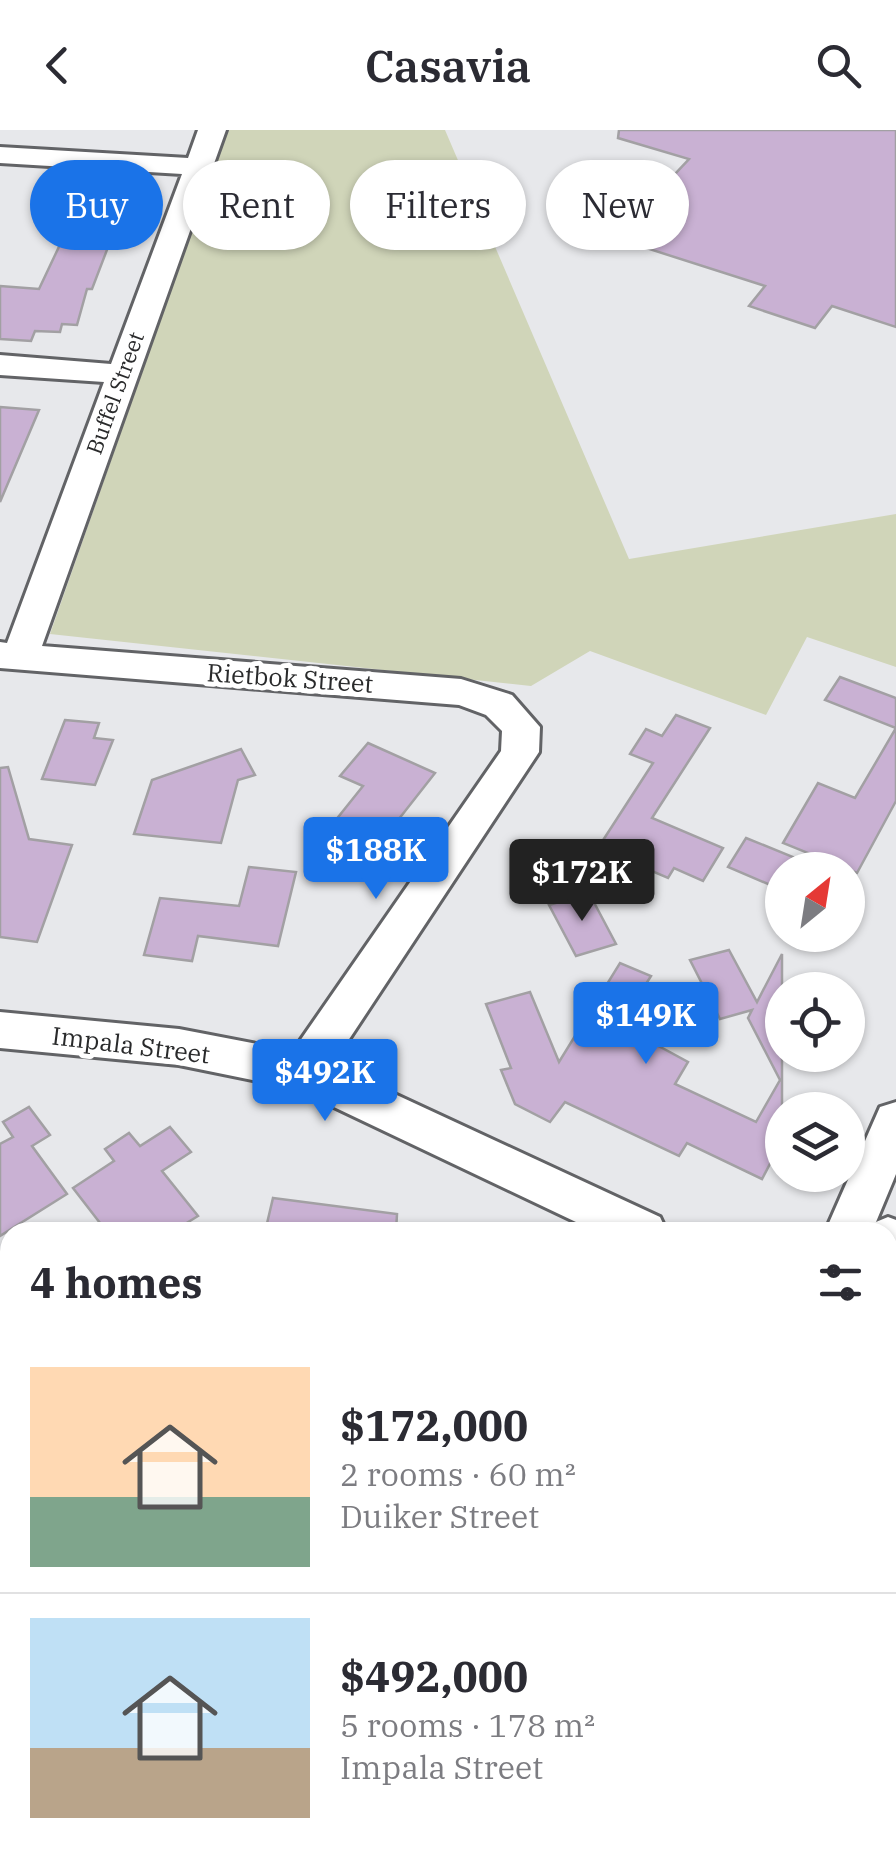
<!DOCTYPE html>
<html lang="en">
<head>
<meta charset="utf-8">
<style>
	:root { --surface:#fff; --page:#f7f7f7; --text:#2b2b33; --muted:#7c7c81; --line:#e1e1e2; --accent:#1a73e8 }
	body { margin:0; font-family:"IBM Plex Serif",serif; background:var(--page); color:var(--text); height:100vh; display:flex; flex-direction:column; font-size:38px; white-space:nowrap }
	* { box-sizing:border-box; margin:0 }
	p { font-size:32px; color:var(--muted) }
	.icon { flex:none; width:55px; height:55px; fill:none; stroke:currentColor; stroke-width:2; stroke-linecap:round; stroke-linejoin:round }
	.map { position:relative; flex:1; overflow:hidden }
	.side { position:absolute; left:0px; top:1092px; width:898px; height:642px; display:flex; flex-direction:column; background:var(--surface); border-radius:30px 30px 0 0; box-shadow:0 2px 8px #0004 }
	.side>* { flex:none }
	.guide { position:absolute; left:30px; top:30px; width:838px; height:90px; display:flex; gap:20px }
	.needle { width:65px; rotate:30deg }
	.controls { position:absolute; left:765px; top:722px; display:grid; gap:20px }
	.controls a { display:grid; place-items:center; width:100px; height:100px; border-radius:50%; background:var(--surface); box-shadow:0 2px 8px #0004; font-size:50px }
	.price { position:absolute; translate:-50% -85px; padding:0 22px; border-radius:10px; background:var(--accent); color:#fff; font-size:32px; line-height:65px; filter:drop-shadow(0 2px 5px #0008) }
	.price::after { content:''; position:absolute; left:50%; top:60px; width:30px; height:22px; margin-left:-15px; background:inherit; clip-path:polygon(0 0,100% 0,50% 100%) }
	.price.current { background:#222; color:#fff }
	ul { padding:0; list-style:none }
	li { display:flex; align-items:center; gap:30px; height:250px; padding:0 30px }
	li+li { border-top:2px solid var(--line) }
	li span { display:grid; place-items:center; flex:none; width:280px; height:200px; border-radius:0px; color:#555 }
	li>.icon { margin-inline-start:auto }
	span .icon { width:120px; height:120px; fill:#fffc; stroke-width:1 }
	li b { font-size:42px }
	h2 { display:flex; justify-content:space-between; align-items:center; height:120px; padding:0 30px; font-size:42px }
	.tag { padding:0 35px; border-radius:45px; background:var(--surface); box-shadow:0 2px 8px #0004; font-size:35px; line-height:90px }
	.tag.current { background:var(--accent); color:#fff }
	header { display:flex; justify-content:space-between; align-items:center; height:130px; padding:0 30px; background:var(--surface); font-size:45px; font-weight:600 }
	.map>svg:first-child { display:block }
</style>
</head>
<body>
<header><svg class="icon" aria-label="back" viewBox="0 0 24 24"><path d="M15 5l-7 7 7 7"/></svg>Casavia<svg class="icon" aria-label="search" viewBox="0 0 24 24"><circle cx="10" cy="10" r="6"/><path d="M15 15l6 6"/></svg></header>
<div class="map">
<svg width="896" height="1733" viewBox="0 0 896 1733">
	<rect width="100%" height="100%" fill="#e7e8eb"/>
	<!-- green -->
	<polygon fill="#d0d5b9" points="227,0 445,0 629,429 896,384 896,537 807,507 766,585 590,521 531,556 50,504"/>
	<!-- building -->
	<g fill="#c9b1d3" stroke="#a2a0a3" stroke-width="2.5">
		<polygon points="619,0 896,0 896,197 832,176 815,198 749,176 765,156 615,108 689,29 618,8"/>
		<polygon points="82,68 126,70 92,159 87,159 77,195 62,194 60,202 35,201 31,211 0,209 0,156 39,159"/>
		<polygon points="0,277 39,280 0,372"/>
		<polygon points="840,547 896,568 896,671 857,743 783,713 818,653 855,668 896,598 825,570"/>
		<polygon points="676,585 710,598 652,688 723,718 703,751 674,738 668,748 598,718 653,633 630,624 646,599 662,606"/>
		<polygon points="65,590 99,593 94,608 113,610 95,655 42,649"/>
		<polygon points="368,613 435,643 369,727 323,706 363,656 340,646"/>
		<polygon points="241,619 255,645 238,650 221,713 134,704 152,650"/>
		<polygon points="8,637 29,709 72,715 37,812 0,807 0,638"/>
		<polygon points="746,708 793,727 775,757 728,737"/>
		<polygon points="249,737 296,742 278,816 198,806 192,831 144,825 160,768 239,776"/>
		<polygon points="589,763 616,814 576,826 549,775"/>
		<polygon points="729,820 757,872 782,824 782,1011 762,1049 687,1013 679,1026 565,972 550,992 515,974 501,940 511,938 486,874 530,862 559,932 620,833 651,846 620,895 688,932 675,954 756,992 780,950 748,888 752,880 720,889 690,830"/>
		<polygon points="29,977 50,1005 32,1016 67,1064 0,1106 0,1014 13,1007 3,992"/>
		<polygon points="170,997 191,1022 162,1041 198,1086 172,1102 107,1102 73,1058 114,1031 105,1019 129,1003 140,1016"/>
		<polygon points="273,1068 397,1084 396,1102 265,1102"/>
	</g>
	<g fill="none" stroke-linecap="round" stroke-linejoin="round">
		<!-- street casing -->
		<g stroke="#626366" stroke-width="6">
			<g id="street">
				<polygon points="198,0 226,0 42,516 461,549 512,565 540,597 539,622 332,935 660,1087 667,1102 597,1102 296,959 179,935 0,918 0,882 179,899 293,921 501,621 502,601 486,585 459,575 0,538 0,512 7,513 104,252 0,245 0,225 111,234 182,44 0,33 0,17 188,28"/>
				<polygon points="896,972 896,1044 876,1092 888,1087 896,1090 896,1134 888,1131 888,1102 825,1102 880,977"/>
				<polygon points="0,1466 10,1468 10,1522 0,1520"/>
				<polygon points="888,1644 896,1646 896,1702 888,1700"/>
			</g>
		</g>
		<!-- street -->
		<use href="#street" fill="#fff" fill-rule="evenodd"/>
	</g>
	<g text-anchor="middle" stroke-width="10" stroke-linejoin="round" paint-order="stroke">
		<!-- far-street labels -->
		<g font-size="22" fill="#292a2b" stroke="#fff">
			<text transform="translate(115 263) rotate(-70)" y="8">Buffel Street</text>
		</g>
		<!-- street labels -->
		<g font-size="25" fill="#292a2b" stroke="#fff">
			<text transform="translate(290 548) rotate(4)" y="9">Rietbok Street</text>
			<text transform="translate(131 915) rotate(7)" y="9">Impala Street</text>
		</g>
	</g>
</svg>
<div class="controls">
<a><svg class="needle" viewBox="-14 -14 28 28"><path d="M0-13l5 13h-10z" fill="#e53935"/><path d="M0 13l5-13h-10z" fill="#7c7c81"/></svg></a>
<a><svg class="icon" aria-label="locate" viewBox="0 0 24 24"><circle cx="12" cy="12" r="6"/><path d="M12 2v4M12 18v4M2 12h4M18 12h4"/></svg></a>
<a><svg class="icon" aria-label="layers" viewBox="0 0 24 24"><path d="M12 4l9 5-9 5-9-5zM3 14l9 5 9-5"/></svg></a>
</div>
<b class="price" style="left:376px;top:772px">$188K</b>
<b class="price current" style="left:582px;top:794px">$172K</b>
<b class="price" style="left:646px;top:937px">$149K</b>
<b class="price" style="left:325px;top:994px">$492K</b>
<div class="guide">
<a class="tag current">Buy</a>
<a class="tag">Rent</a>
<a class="tag">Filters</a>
<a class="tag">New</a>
</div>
<section class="side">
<h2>4 homes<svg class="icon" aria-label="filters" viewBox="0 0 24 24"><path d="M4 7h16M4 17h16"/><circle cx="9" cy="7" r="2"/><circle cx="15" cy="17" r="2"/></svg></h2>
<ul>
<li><span style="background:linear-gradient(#ffd9b3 65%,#7fa58c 0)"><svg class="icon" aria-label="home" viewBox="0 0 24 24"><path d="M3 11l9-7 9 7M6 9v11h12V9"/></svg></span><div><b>$172,000</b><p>2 rooms · 60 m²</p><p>Duiker Street</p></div></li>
<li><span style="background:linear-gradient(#bfe0f5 65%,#b9a48a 0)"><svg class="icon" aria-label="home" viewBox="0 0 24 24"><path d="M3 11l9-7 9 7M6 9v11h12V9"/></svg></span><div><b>$492,000</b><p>5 rooms · 178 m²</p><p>Impala Street</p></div></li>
</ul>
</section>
</div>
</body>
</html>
